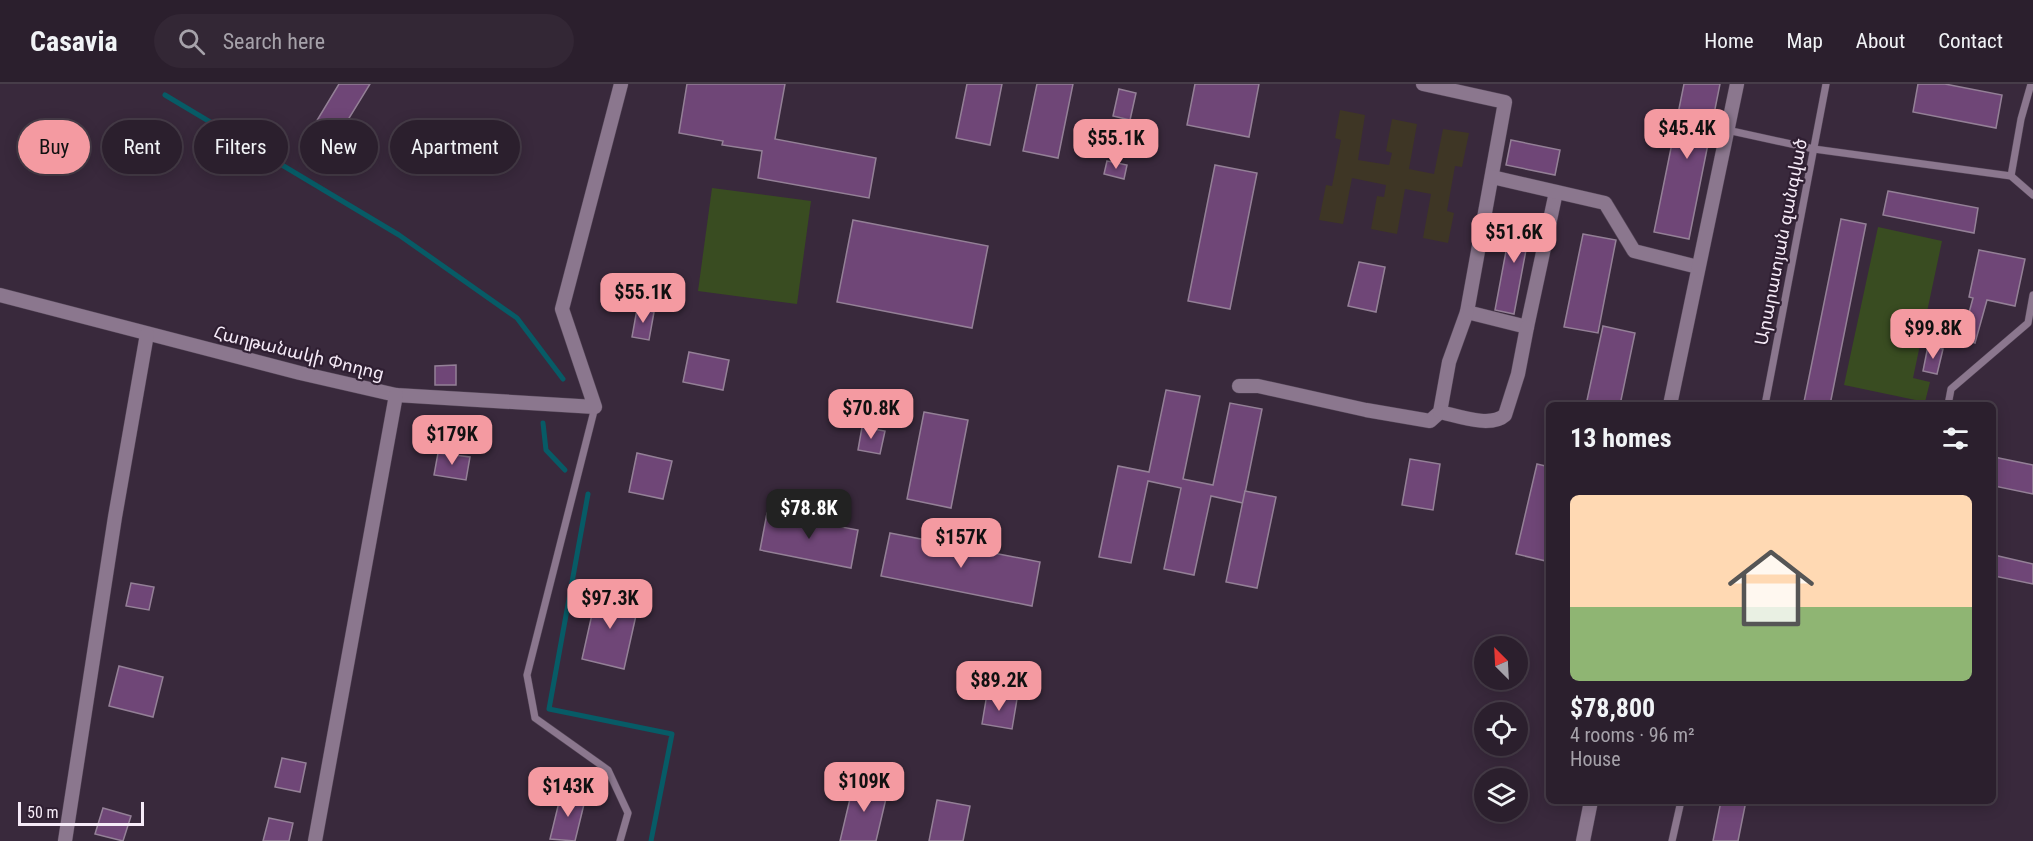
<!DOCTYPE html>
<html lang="en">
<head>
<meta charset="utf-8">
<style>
	:root { --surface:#2b1f2d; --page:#332735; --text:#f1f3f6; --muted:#a6a2aa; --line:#473d49; --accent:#f49aa1 }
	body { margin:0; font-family:"Roboto Condensed","Noto Sans Armenian",sans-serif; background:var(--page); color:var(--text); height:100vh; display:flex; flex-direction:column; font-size:22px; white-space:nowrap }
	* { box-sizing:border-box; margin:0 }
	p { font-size:20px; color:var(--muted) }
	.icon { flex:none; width:33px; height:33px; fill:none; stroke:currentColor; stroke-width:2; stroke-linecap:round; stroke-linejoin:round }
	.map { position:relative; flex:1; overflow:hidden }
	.details { position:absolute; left:1546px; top:318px; width:450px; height:402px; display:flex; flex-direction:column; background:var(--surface); border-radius:9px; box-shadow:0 3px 15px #0003,0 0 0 2px var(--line) }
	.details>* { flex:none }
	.guide { position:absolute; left:18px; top:36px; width:570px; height:54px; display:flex; gap:12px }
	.needle { width:39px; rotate:336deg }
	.controls { position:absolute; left:1474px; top:552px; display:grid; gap:12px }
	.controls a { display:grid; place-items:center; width:54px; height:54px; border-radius:50%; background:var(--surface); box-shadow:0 3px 15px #0003,0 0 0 2px var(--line); font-size:30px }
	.scale { position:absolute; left:18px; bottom:15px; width:126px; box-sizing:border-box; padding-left:6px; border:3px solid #f6ebf8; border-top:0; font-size:16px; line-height:21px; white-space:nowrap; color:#f6ebf8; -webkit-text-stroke:4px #2f1f32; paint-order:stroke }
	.price { position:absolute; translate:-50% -51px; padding:0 14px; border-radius:12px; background:var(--accent); color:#111; font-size:20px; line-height:39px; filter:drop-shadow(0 2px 3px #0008) }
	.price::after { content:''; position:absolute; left:50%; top:36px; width:18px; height:14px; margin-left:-9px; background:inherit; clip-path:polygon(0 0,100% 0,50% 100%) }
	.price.selected { background:#222; color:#fff }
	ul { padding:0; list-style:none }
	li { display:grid; align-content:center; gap:12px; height:318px; padding:0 24px }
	li span { display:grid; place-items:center; height:186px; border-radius:9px; color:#555 }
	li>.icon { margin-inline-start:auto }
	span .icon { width:108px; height:108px; fill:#fffc; stroke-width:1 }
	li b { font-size:26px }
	h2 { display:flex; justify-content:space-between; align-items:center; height:72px; padding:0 24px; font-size:26px }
	.tag { padding:0 21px; border-radius:27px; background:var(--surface); box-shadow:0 3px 15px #0003,0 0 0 2px var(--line); font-size:21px; line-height:54px }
	.tag.selected { background:var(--accent); color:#111 }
	header { display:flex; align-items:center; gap:36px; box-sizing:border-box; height:84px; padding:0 30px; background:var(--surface); border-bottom:2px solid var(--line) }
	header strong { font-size:28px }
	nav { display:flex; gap:33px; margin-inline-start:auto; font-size:21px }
	.search { width:420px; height:54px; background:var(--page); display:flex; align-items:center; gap:15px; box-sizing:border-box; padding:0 21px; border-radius:33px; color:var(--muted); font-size:22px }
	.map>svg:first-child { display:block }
</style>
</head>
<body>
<header>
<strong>Casavia</strong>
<div class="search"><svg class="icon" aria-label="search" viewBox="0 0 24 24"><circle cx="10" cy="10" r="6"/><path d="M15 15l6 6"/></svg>Search here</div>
<nav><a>Home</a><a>Map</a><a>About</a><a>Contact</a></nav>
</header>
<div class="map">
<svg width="2033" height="757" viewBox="0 0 2033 757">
	<rect width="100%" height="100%" fill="#39293c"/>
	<!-- education -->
	<polygon fill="#3e3625" points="1340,26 1365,31 1358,76 1389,81 1392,69 1386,67 1392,35 1417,40 1409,85 1434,90 1443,45 1469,49 1462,83 1455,82 1447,127 1454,129 1448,159 1423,154 1431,110 1405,105 1397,150 1371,145 1377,112 1384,113 1386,101 1352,94 1343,140 1319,136 1326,101 1332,102 1341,56 1335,54"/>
	<!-- green -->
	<g fill="#394c21">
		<polygon points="712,104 811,117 797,220 698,207"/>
		<polygon points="1878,143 1942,157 1913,294 1930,298 1925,318 1844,301"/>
	</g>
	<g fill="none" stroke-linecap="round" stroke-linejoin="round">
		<!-- stream -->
		<g stroke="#075b66" stroke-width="5">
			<polyline points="165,11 399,151 517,234 563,295"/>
			<polyline points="543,339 546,366 565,386"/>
			<polyline points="588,410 549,625 672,650 651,757"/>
		</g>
	</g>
	<!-- building -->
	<g fill="#6f4677" stroke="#948097" stroke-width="1.5">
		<polygon points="339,0 370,0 335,57 313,43"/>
		<polygon points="687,0 785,0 775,55 876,74 869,114 758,94 762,67 722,61 723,57 679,49"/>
		<polygon points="967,0 1002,0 990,61 956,54"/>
		<polygon points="1037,0 1073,0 1058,74 1023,67"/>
		<polygon points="1195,0 1259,0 1249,53 1187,41"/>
		<polygon points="1684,0 1720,0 1689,155 1654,148"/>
		<polygon points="1918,0 1945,0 2002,11 1996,44 1913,28"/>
		<polygon points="1119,5 1136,9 1130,36 1113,32"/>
		<polygon points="1511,56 1560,66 1555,91 1506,81"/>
		<polygon points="1107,77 1127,81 1124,95 1104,90"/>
		<polygon points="1215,81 1257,89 1230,225 1188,217"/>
		<polygon points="1888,107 1978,124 1974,149 1883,131"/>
		<polygon points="1513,130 1532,134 1514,230 1495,226"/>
		<polygon points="1841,135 1866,140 1830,321 1822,321 1804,318"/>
		<polygon points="853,136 988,162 972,244 837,218"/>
		<polygon points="1583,150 1616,156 1598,249 1564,243"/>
		<polygon points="1979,166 2025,175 2015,222 1987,216 1975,259 1962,255 1973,214 1969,213"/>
		<polygon points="1359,178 1385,183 1376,228 1348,222"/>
		<polygon points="637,225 654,228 649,256 632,253"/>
		<polygon points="1603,242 1635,249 1620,321 1586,321"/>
		<polygon points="1928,262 1943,265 1937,290 1923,287"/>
		<polygon points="689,268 729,276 723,306 683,298"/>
		<polygon points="456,281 456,301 435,301 435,282"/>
		<polygon points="1166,306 1200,312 1183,395 1213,401 1230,319 1262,325 1243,419 1211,412 1194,491 1164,485 1181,404 1148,397 1131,479 1099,473 1118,382 1149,388"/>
		<polygon points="924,328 968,336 951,424 907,415"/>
		<polygon points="862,343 885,347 880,370 858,366"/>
		<polygon points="438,369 470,373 466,396 434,391"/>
		<polygon points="637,369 672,377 663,415 629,408"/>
		<polygon points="1994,373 2033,381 2033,410 1994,402"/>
		<polygon points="1410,375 1440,380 1433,426 1402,421"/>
		<polygon points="1537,380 1550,383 1550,478 1516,470"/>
		<polygon points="1245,407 1276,413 1257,504 1226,498"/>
		<polygon points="767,429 858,446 851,484 760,466"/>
		<polygon points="890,449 1040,478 1032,522 881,492"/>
		<polygon points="1994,471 2033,480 2033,500 1994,492"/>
		<polygon points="131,499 154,503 149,526 126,522"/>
		<polygon points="597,508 639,518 624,585 582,575"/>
		<polygon points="119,582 163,593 153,633 109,622"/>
		<polygon points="987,610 1017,615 1012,645 982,640"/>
		<polygon points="282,674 306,679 300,708 275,703"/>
		<polygon points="854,698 888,706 876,757 840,757"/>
		<polygon points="561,710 585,716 575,757 550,755"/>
		<polygon points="937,716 970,722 963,757 929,757"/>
		<polygon points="1721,717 1746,717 1738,757 1713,757"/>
		<polygon points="103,724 131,732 123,757 95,750"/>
		<polygon points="269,734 293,739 289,757 263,757"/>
	</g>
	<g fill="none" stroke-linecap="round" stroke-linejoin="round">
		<!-- service casing -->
		<g stroke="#534556" stroke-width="8">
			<g id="service">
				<polyline points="1727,46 1814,65 2011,92 2033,111"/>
				<polyline points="2011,92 2021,35 2031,0"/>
				<polyline points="1765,321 1826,0"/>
				<polyline points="1948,321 1951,305 2028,239 2033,211"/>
				<polyline points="595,323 527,591 535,634 608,686 628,729 620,757"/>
				<polyline points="1672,757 1681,717"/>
			</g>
		</g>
		<!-- minor casing -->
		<g stroke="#534556" stroke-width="15">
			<g id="minor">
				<polyline points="1423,0 1505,18 1467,228 1527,243 1556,108"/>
				<polyline points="1492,93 1605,119 1634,167 1698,183"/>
				<polyline points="0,211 300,289 396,311 595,323 562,225 621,0"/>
				<polyline points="1239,302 1258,302 1366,326 1430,337 1440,328 1449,278 1467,228"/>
				<polyline points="1670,321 1737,0"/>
				<path d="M1440,328c18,4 51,16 65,3l13,-41 9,-47"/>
				<polyline points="65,757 115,433 147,250"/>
				<polyline points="315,757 396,311"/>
				<polyline points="1583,757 1591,717"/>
			</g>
		</g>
		<!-- service -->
		<use href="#service" stroke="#8b778e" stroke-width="7"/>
		<!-- minor -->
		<use href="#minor" stroke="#8b778e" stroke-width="14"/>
	</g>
	<g text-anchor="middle" stroke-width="4.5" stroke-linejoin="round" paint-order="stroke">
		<!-- street labels -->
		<g font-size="18" fill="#f6ebf8" stroke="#2f1f32">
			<text transform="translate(1781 158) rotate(-79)" y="6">Արարատյան զանգված</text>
			<text transform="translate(299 269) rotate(14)" y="6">Հաղթանակի Փողոց</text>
		</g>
	</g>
</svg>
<div class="controls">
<a><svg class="needle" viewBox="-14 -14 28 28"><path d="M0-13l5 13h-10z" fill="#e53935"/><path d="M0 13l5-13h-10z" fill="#a6a2aa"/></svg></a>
<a><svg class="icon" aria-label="locate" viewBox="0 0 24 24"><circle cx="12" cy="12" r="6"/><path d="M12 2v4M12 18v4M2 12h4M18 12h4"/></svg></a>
<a><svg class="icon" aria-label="layers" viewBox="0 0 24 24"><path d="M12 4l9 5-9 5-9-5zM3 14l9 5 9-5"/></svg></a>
</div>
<div class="scale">50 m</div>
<b class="price" style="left:1687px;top:76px">$45.4K</b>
<b class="price" style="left:1116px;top:86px">$55.1K</b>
<b class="price" style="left:1514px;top:180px">$51.6K</b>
<b class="price" style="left:643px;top:240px">$55.1K</b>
<b class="price" style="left:1933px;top:276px">$99.8K</b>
<b class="price" style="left:871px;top:356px">$70.8K</b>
<b class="price" style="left:452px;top:382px">$179K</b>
<b class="price selected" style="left:809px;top:456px">$78.8K</b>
<b class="price" style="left:961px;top:485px">$157K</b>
<b class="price" style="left:610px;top:546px">$97.3K</b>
<b class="price" style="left:999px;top:628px">$89.2K</b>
<b class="price" style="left:864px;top:729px">$109K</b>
<b class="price" style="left:568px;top:734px">$143K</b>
<div class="guide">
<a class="tag selected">Buy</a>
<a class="tag">Rent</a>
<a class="tag">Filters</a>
<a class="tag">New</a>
<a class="tag">Apartment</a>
</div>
<section class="details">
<h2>13 homes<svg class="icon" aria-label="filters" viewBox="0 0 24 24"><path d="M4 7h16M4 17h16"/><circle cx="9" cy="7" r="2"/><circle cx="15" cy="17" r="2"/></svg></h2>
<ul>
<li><span style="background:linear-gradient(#ffd9b3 60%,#8fb573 0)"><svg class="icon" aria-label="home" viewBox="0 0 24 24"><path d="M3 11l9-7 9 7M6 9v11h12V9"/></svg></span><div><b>$78,800</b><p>4 rooms · 96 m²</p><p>House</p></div></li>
</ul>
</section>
</div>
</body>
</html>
